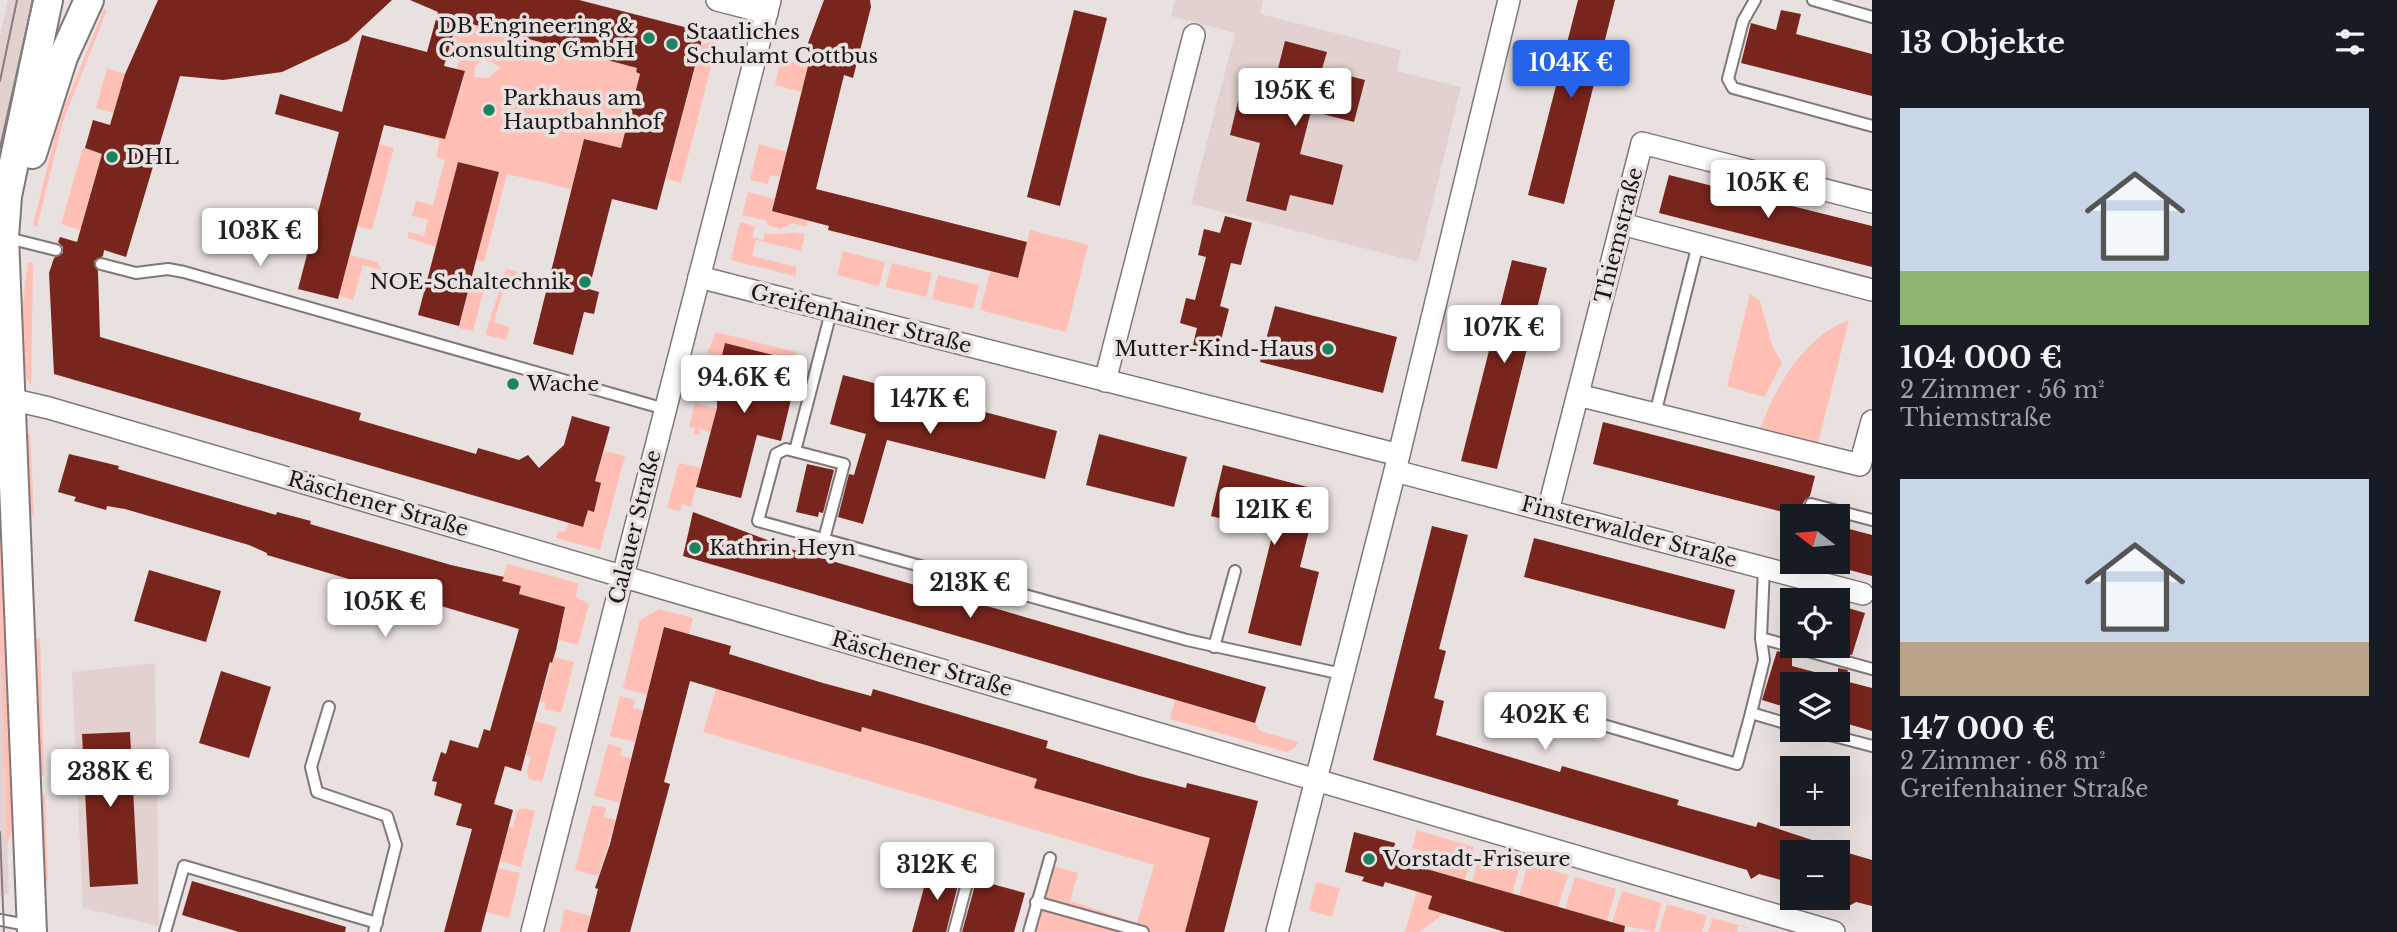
<!DOCTYPE html>
<html lang="de">
<head>
<meta charset="utf-8">
<style>
	:root { --surface:#171b24; --page:#20242c; --text:#f1f3f6; --muted:#9ea1a6; --accent:#2563eb }
	body { margin:0; font-family:"Libre Baskerville",serif; background:var(--page); color:var(--text); height:100vh; display:flex; flex-direction:column; font-size:26px; white-space:nowrap }
	* { box-sizing:border-box; margin:0 }
	p { font-size:23px; color:var(--muted) }
	.icon { flex:none; width:38px; height:38px; fill:none; stroke:currentColor; stroke-width:2; stroke-linecap:round; stroke-linejoin:round }
	.map { position:relative; flex:1; overflow:hidden }
	.panel { display:flex; flex-direction:column; background:var(--surface); width:525px }
	.panel>* { flex:none }
	.needle { width:46px; rotate:286deg }
	.controls { position:absolute; left:1780px; top:504px; display:grid; gap:14px }
	.controls a { display:grid; place-items:center; width:70px; height:70px; border-radius:0px; background:var(--surface); box-shadow:0 7px 28px #0002; font-size:35px }
	.price { position:absolute; translate:-50% -60px; padding:0 16px; border-radius:7px; background:#fff; color:#222; font-size:23px; line-height:46px; filter:drop-shadow(0 2px 4px #0008) }
	.price::after { content:''; position:absolute; left:50%; top:42px; width:21px; height:16px; margin-left:-10px; background:inherit; clip-path:polygon(0 0,100% 0,50% 100%) }
	.price.on { background:var(--accent); color:#fff }
	ul { padding:0; list-style:none }
	li { display:grid; align-content:center; gap:14px; height:371px; padding:0 28px }
	li span { display:grid; place-items:center; height:217px; border-radius:0px; color:#555 }
	li>.icon { margin-inline-start:auto }
	span .icon { width:126px; height:126px; fill:#fffc; stroke-width:1 }
	li b { font-size:30px }
	h2 { display:flex; justify-content:space-between; align-items:center; height:84px; padding:0 28px; font-size:30px }
	main { display:flex; flex:1; min-height:0 }
	.map>svg:first-child { display:block }
</style>
</head>
<body>
<main>
<div class="map">
<svg width="1872" height="932" viewBox="0 0 1872 932">
	<rect width="100%" height="100%" fill="#e9e1e0"/>
	<!-- built -->
	<g fill="#e2d1cf">
		<polygon points="8,0 38,0 0,172 0,36"/>
		<polygon points="1175,0 1263,0 1260,14 1401,50 1397,71 1461,87 1418,262 1191,204 1235,33 1171,16"/>
		<polygon points="0,646 9,894 0,897"/>
		<polygon points="155,663 159,926 83,908 72,672"/>
	</g>
	<!-- green -->
	<g fill="#ffbfb5" fill-rule="evenodd">
		<polygon points="104,9 107,10 63,121 37,227 33,225 59,120"/>
		<path d="M457,20l180,48 -1,4 4,2 -19,74 -37,-9 -13,50 -64,-15 -23,88 -8,-2 22,-88 -40,-10 -22,85 -28,-9v-6l16,4 4,-16 -16,-4 4,-15 17,4 12,-45 -9,-3 4,-17 -17,-5 12,-42 23,6 7,-27 -8,-3 4,-14 -13,-4zM481,60l11,2 8,6 -12,10 -14,-1 1,-10z"/>
		<polygon points="718,39 681,183 666,179 701,45"/>
		<polygon points="781,59 808,66 802,92 775,85"/>
		<polygon points="107,68 125,74 114,113 96,108"/>
		<polygon points="379,144 394,148 372,230 357,226"/>
		<polygon points="759,144 787,152 780,177 770,175 768,184 750,180"/>
		<polygon points="83,148 102,154 80,230 61,224"/>
		<polygon points="748,192 775,199 772,211 808,220 806,227 793,223 781,229 767,225 767,221 742,215"/>
		<path d="M740,222l15,4 -3,11 11,3 2,-7c15,4 25,-3 40,1l-4,17 -45,-11 -4,16 45,11 -2,9 -64,-16z"/>
		<polygon points="1030,230 1088,245 1066,332 980,310 990,272 1018,278"/>
		<polygon points="843,251 885,262 879,286 837,275"/>
		<polygon points="349,255 377,262 382,270 363,265 353,300 339,295"/>
		<path d="M28,262l5,1 -2,122c-19,-22 -6,-95 -3,-123z"/>
		<polygon points="892,263 932,273 926,297 885,287"/>
		<polygon points="506,269 515,271 521,281 520,288 505,284 494,322 510,327 506,340 485,335"/>
		<polygon points="938,275 979,285 973,309 932,299"/>
		<polygon points="470,285 484,289 473,331 459,328"/>
		<polygon points="1750,294 1760,301 1772,345 1782,363 1764,397 1727,386"/>
		<path d="M1849,320l-31,123 -58,-14c16,-44 44,-92 89,-109z"/>
		<polygon points="716,332 796,352 793,360 726,343 722,357 707,353"/>
		<polygon points="695,403 720,409 710,432 700,429 699,435 694,434 695,428 689,427"/>
		<polygon points="30,433 34,516 28,515 25,436"/>
		<polygon points="604,451 625,456 600,550 556,538 558,531 565,532 568,523 581,527 588,510 594,511 601,483 595,481"/>
		<polygon points="679,463 701,468 691,507 682,504 680,511 667,508"/>
		<polygon points="0,471 13,828 7,844 0,646"/>
		<polygon points="507,564 578,583 576,597 589,604 578,645 559,640 565,607 519,594 521,586 502,581"/>
		<polygon points="659,609 693,618 689,634 664,627 647,695 623,688 640,620"/>
		<polygon points="40,638 44,775 39,776 34,639"/>
		<polygon points="554,657 574,662 561,713 544,709 546,703 540,701"/>
		<path d="M716,689l145,43 2,-5 174,52 -2,9c58,17 116,40 177,43l-27,101h-149l18,-66 24,7 -8,28 67,22 17,-58 -451,-133z"/>
		<polygon points="620,696 635,700 633,708 643,710 635,742 610,736"/>
		<polygon points="1175,700 1255,723 1260,731 1298,742 1295,748 1286,752 1170,719"/>
		<polygon points="535,721 557,727 542,782 529,779 527,772 531,757 526,755"/>
		<polygon points="608,744 622,748 620,755 631,758 620,803 594,796"/>
		<polygon points="39,795 45,795 48,885 42,870"/>
		<polygon points="592,805 606,808 604,817 616,820 598,876 575,870"/>
		<polygon points="522,808 535,811 521,867 499,861 509,826 513,827 517,811"/>
		<polygon points="1417,830 1474,847 1465,880 1439,873 1428,909 1444,914 1419,932 1405,932 1428,853 1412,848"/>
		<polygon points="1481,849 1521,861 1512,894 1472,882"/>
		<polygon points="1528,863 1568,875 1558,907 1519,896"/>
		<polygon points="498,868 520,873 509,918 486,912"/>
		<polygon points="1575,877 1616,889 1607,921 1565,909"/>
		<polygon points="1316,882 1340,888 1332,917 1309,910"/>
		<polygon points="1622,891 1662,903 1654,932 1612,923"/>
		<polygon points="1667,904 1707,916 1702,932 1659,932"/>
		<polygon points="564,909 591,916 587,932 560,932"/>
		<polygon points="1713,918 1750,928 1750,929 1739,926 1736,932 1708,932"/>
	</g>
	<!-- building -->
	<g fill="#78251d">
		<polygon points="158,0 392,0 348,41 282,72 223,80 180,76 126,257 104,250 103,256 94,261 98,271 100,337 361,413 359,420 476,454 478,448 519,460 528,455 539,468 564,445 572,416 610,427 595,481 601,483 594,512 588,510 583,527 54,374 49,273 54,258 63,253 63,247 58,242 60,237 77,242 102,154 85,148 93,120 110,125 125,74"/>
		<polygon points="410,0 579,0 704,32 657,210 612,199 589,289 599,292 594,314 584,312 573,355 533,344 584,139 621,148 640,74 636,72 637,68 457,20 444,66 465,71 445,139 384,125 338,299 298,289 339,132 275,114 280,94 342,112 362,35 427,52 438,12"/>
		<polygon points="824,0 870,0 871,7 853,78 844,75 816,189 1027,242 1018,278 828,230 829,226 772,211 808,66 808,43"/>
		<polygon points="1578,0 1615,0 1564,204 1528,195"/>
		<polygon points="1074,10 1107,18 1060,206 1027,197"/>
		<polygon points="1781,10 1801,14 1796,34 1872,54 1872,96 1741,63 1751,23 1776,30"/>
		<polygon points="1285,41 1327,52 1322,69 1365,80 1354,122 1311,111 1300,154 1343,165 1333,205 1290,195 1286,211 1246,201 1260,143 1230,135 1240,93 1270,100"/>
		<polygon points="458,162 499,172 459,326 418,315"/>
		<polygon points="1669,175 1872,226 1872,267 1659,213"/>
		<polygon points="1225,216 1252,223 1241,265 1231,263 1220,306 1229,309 1218,352 1193,345 1197,328 1180,323 1186,298 1195,300 1206,257 1198,255 1204,229 1220,233"/>
		<polygon points="1512,260 1547,268 1497,469 1461,461"/>
		<polygon points="1275,306 1397,337 1383,393 1260,362"/>
		<polygon points="725,343 793,360 787,385 794,387 781,441 757,435 741,498 696,487 717,408 717,394 713,393"/>
		<polygon points="843,375 1057,431 1045,479 887,440 863,524 838,517 849,474 854,475 866,434 830,424"/>
		<polygon points="1603,422 1815,476 1810,496 1804,501 1799,516 1593,464"/>
		<polygon points="1099,434 1187,457 1174,507 1086,485"/>
		<polygon points="69,454 119,466 118,469 276,515 277,512 311,521 310,524 451,565 504,577 502,581 521,586 519,594 565,607 556,650 552,663 550,662 521,771 505,766 494,804 513,810 481,932 444,932 472,829 456,825 462,804 434,795 437,782 432,781 441,752 446,754 450,740 478,748 484,729 490,731 519,629 267,555 267,553 249,545 125,509 107,506 106,510 74,501 76,497 58,492"/>
		<polygon points="807,464 834,470 823,513 819,512 818,517 796,512"/>
		<polygon points="1223,465 1319,490 1300,567 1319,572 1301,646 1248,633 1273,532 1211,516"/>
		<polygon points="693,512 794,550 1266,687 1255,723 683,556"/>
		<polygon points="1432,526 1468,535 1439,649 1446,651 1434,698 1444,701 1436,735 1560,772 1562,766 1679,800 1677,805 1756,827 1758,822 1833,847 1832,852 1792,852 1792,883 1759,874 1751,879 1747,870 1373,760"/>
		<polygon points="1838,526 1872,535 1872,576 1838,567"/>
		<polygon points="1534,538 1735,590 1725,629 1524,577"/>
		<polygon points="149,570 221,591 206,642 134,621"/>
		<polygon points="1838,605 1865,613 1852,655 1838,651"/>
		<polygon points="1786,617 1792,618 1792,638 1781,635"/>
		<polygon points="664,627 731,646 729,654 823,683 871,696 873,689 1048,741 1046,748 1139,776 1186,788 1187,783 1258,801 1224,932 1185,932 1210,838 1034,788 1037,779 929,746 862,727 861,732 690,681 664,782 670,784 630,932 587,932 598,889 595,888 610,844"/>
		<polygon points="1777,651 1792,655 1792,666 1837,678 1836,684 1792,684 1792,709 1762,700"/>
		<polygon points="1838,668 1848,670 1845,681 1872,688 1872,731 1838,721"/>
		<polygon points="221,671 271,687 249,758 199,743"/>
		<polygon points="130,732 138,884 90,887 82,734"/>
		<polygon points="1354,832 1395,843 1394,849 1426,858 1423,868 1625,926 1624,932 1505,932 1428,909 1432,896 1385,882 1383,887 1362,881 1364,877 1345,872"/>
		<polygon points="1838,850 1872,860 1872,906 1856,902 1849,906 1844,898 1838,896"/>
		<polygon points="929,869 965,879 958,885 946,932 912,932"/>
		<polygon points="192,881 346,927 345,932 239,932 182,915"/>
		<polygon points="971,881 980,884 981,881 1025,893 1014,932 962,932 974,889"/>
	</g>
	<g fill="none" stroke-linecap="round" stroke-linejoin="round">
		<!-- service casing -->
		<g stroke="#7f7877" stroke-width="14">
			<g id="service">
				<polyline points="1755,0 1743,21 1728,79 1733,88 1872,126"/>
				<polyline points="1813,0 1872,17"/>
				<polyline points="4,237 56,250"/>
				<polyline points="101,264 136,273 168,269 184,272 665,409"/>
				<polyline points="1655,414 1698,244"/>
				<polyline points="795,451 831,312"/>
				<polyline points="1807,516 1811,504 1872,520"/>
				<polyline points="824,539 844,464 786,449 776,454 758,521 1187,640 1342,674"/>
				<polyline points="1764,568 1761,638 1764,660 1751,713 1792,725"/>
				<polyline points="1761,638 1872,669"/>
				<polyline points="1214,647 1235,571"/>
				<polyline points="329,707 311,767 317,792 387,816 396,845 374,932"/>
				<polyline points="1562,713 1737,764 1751,713"/>
				<polyline points="1811,730 1872,746"/>
				<polyline points="1036,902 1143,932"/>
				<polyline points="0,920 32,926"/>
				<polyline points="165,932 184,866 377,923"/>
				<polyline points="954,932 966,887"/>
				<polyline points="1029,932 1050,858"/>
			</g>
		</g>
		<!-- minor casing -->
		<g stroke="#7f7877" stroke-width="24">
			<g id="minor">
				<polyline points="717,0 767,13"/>
				<polyline points="1622,224 1872,290"/>
				<polyline points="699,277 1399,455"/>
				<polyline points="1105,381 1194,35"/>
				<polyline points="1578,395 1860,465 1872,421"/>
				<polyline points="10,399 49,408 1834,932"/>
				<polyline points="1395,471 1863,594"/>
				<polyline points="1548,511 1642,143 1872,202"/>
				<polyline points="532,932 770,0"/>
				<polyline points="1277,932 1395,471 1509,0"/>
			</g>
		</g>
		<!-- tertiary casing -->
		<g stroke="#7f7877" stroke-width="32">
			<g id="tertiary">
				<polyline points="32,154 63,57 89,0"/>
				<polyline points="32,932 4,237 7,196 48,0"/>
			</g>
		</g>
		<!-- service -->
		<use href="#service" stroke="#fff" stroke-width="10"/>
		<!-- minor -->
		<use href="#minor" stroke="#fff" stroke-width="21"/>
		<!-- tertiary -->
		<use href="#tertiary" stroke="#fff" stroke-width="28"/>
		<!-- tram -->
		<g stroke="#847f7e" stroke-width="2">
			<polyline points="0,81 17,0"/>
			<polyline points="0,148 33,0"/>
			<polyline points="0,832 4,932"/>
		</g>
	</g>
	<!-- markers -->
	<g fill="#1d835e" stroke="#e9e1e0" stroke-width="2.5">
		<circle cx="649" cy="38" r="7"/>
		<circle cx="672" cy="44" r="7"/>
		<circle cx="489" cy="110" r="7"/>
		<circle cx="112" cy="157" r="7"/>
		<circle cx="585" cy="282" r="7"/>
		<circle cx="1328" cy="349" r="7"/>
		<circle cx="513" cy="384" r="7"/>
		<circle cx="695" cy="548" r="7"/>
		<circle cx="1369" cy="859" r="7"/>
	</g>
	<g text-anchor="middle" stroke-width="7" stroke-linejoin="round" paint-order="stroke">
		<!-- poi labels -->
		<g font-size="21" fill="#1a1717" stroke="#e9e1e0" text-anchor="start">
			<text x="635" y="33" text-anchor="end">DB Engineering &amp;<tspan x="635" dy="24">Consulting GmbH</tspan></text>
			<text x="686" y="39">Staatliches<tspan x="686" dy="24">Schulamt Cottbus</tspan></text>
			<text x="503" y="105">Parkhaus am<tspan x="503" dy="24">Hauptbahnhof</tspan></text>
			<text x="126" y="164">DHL</text>
			<text x="571" y="289" text-anchor="end">NOE-Schaltechnik</text>
			<text x="1314" y="356" text-anchor="end">Mutter-Kind-Haus</text>
			<text x="527" y="391">Wache</text>
			<text x="709" y="555">Kathrin Heyn</text>
			<text x="1383" y="866">Vorstadt-Friseure</text>
		</g>
		<!-- street labels -->
		<g font-size="21" fill="#1a1717" stroke="#e9e1e0">
			<text transform="translate(1619 235) rotate(-76)" y="7">Thiemstraße</text>
			<text transform="translate(861 319) rotate(14)" y="7">Greifenhainer Straße</text>
			<text transform="translate(378 504) rotate(16)" y="7">Räschener Straße</text>
			<text transform="translate(635 527) rotate(-76)" y="7">Calauer Straße</text>
			<text transform="translate(1629 532) rotate(15)" y="7">Finsterwalder Straße</text>
			<text transform="translate(922 664) rotate(16)" y="7">Räschener Straße</text>
		</g>
	</g>
</svg>
<div class="controls">
<a><svg class="needle" viewBox="-14 -14 28 28"><path d="M0-13l5 13h-10z" fill="#e53935"/><path d="M0 13l5-13h-10z" fill="#9ea1a6"/></svg></a>
<a><svg class="icon" aria-label="locate" viewBox="0 0 24 24"><circle cx="12" cy="12" r="6"/><path d="M12 2v4M12 18v4M2 12h4M18 12h4"/></svg></a>
<a><svg class="icon" aria-label="layers" viewBox="0 0 24 24"><path d="M12 4l9 5-9 5-9-5zM3 14l9 5 9-5"/></svg></a>
<a>+</a>
<a>−</a>
</div>
<b class="price on" style="left:1571px;top:100px">104K €</b>
<b class="price" style="left:1295px;top:128px">195K €</b>
<b class="price" style="left:1768px;top:220px">105K €</b>
<b class="price" style="left:260px;top:268px">103K €</b>
<b class="price" style="left:1504px;top:365px">107K €</b>
<b class="price" style="left:744px;top:415px">94.6K €</b>
<b class="price" style="left:930px;top:436px">147K €</b>
<b class="price" style="left:1274px;top:547px">121K €</b>
<b class="price" style="left:970px;top:620px">213K €</b>
<b class="price" style="left:385px;top:639px">105K €</b>
<b class="price" style="left:1545px;top:752px">402K €</b>
<b class="price" style="left:110px;top:809px">238K €</b>
<b class="price" style="left:937px;top:902px">312K €</b>
</div>
<section class="panel">
<h2>13 Objekte<svg class="icon" aria-label="filters" viewBox="0 0 24 24"><path d="M4 7h16M4 17h16"/><circle cx="9" cy="7" r="2"/><circle cx="15" cy="17" r="2"/></svg></h2>
<ul>
<li><span style="background:linear-gradient(#c9d6e8 75%,#8fb573 0)"><svg class="icon" aria-label="home" viewBox="0 0 24 24"><path d="M3 11l9-7 9 7M6 9v11h12V9"/></svg></span><div><b>104 000 €</b><p>2 Zimmer · 56 m²</p><p>Thiemstraße</p></div></li>
<li><span style="background:linear-gradient(#c9d6e8 75%,#b9a48a 0)"><svg class="icon" aria-label="home" viewBox="0 0 24 24"><path d="M3 11l9-7 9 7M6 9v11h12V9"/></svg></span><div><b>147 000 €</b><p>2 Zimmer · 68 m²</p><p>Greifenhainer Straße</p></div></li>
</ul>
</section>
</main>
</body>
</html>
